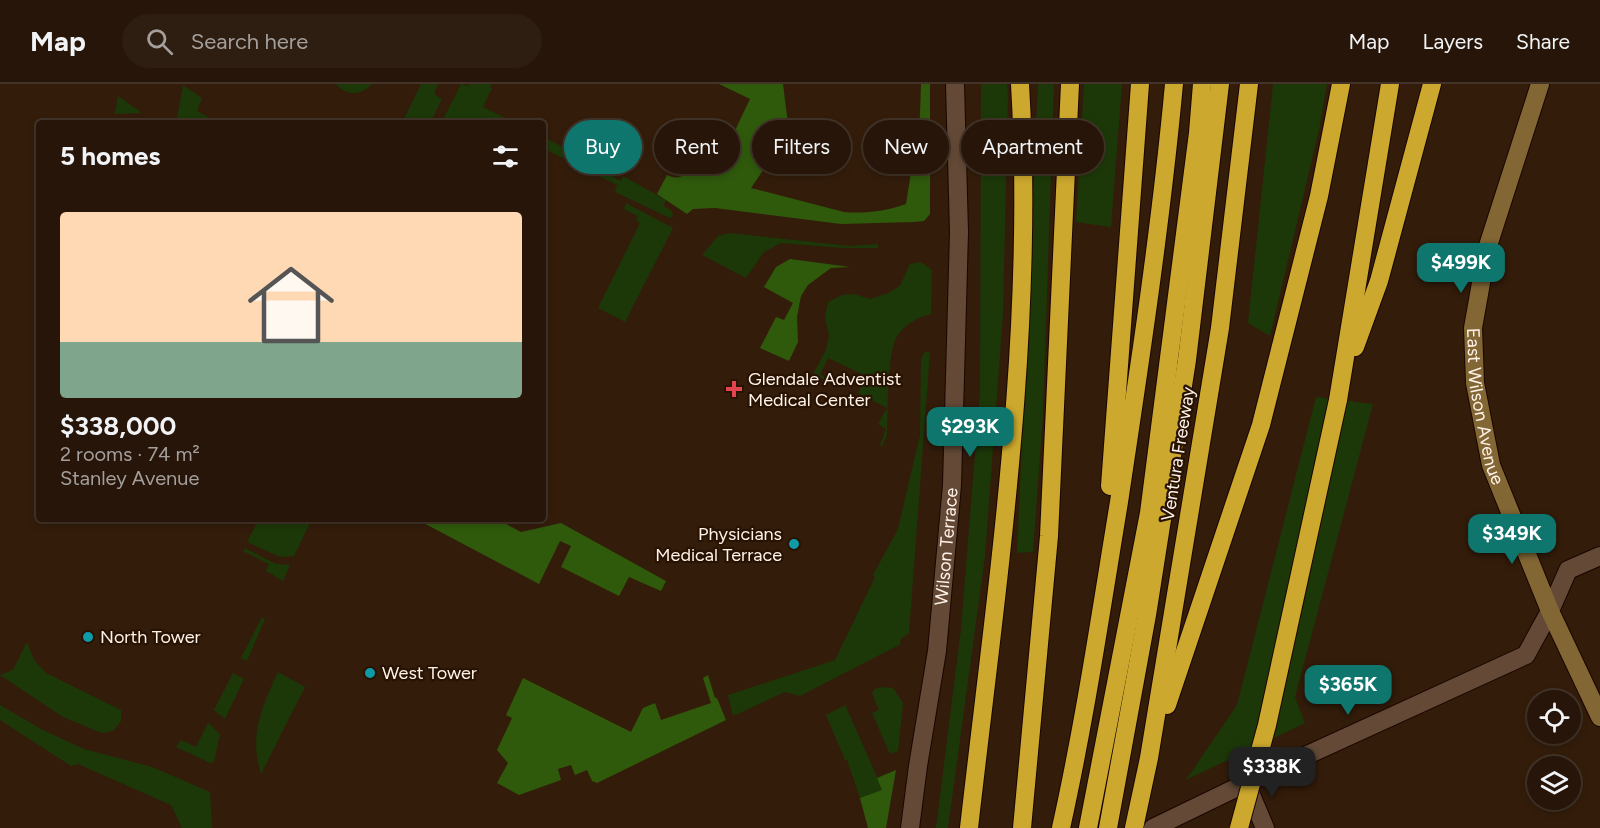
<!DOCTYPE html>
<html lang="en">
<head>
<meta charset="utf-8">
<style>
	:root { --surface:#261508; --page:#2e1e12; --text:#f1f3f6; --muted:#a49f9c; --line:#423429; --accent:#0f766e }
	body { margin:0; font-family:Figtree,sans-serif; background:var(--page); color:var(--text); height:100vh; display:flex; flex-direction:column; font-size:22px; white-space:nowrap }
	* { box-sizing:border-box; margin:0 }
	p { font-size:20px; color:var(--muted) }
	.icon { flex:none; width:33px; height:33px; fill:none; stroke:currentColor; stroke-width:2; stroke-linecap:round; stroke-linejoin:round }
	.map { position:relative; flex:1; overflow:hidden }
	.side { position:absolute; left:36px; top:36px; width:510px; height:402px; display:flex; flex-direction:column; background:var(--surface); border-radius:6px; box-shadow:0 3px 9px #0003,0 0 0 2px var(--line) }
	.side>* { flex:none }
	.top-card { position:absolute; left:564px; top:36px; width:570px; height:54px; display:flex; gap:12px }
	.controls { position:absolute; left:1527px; top:606px; display:grid; gap:12px }
	.controls a { display:grid; place-items:center; width:54px; height:54px; border-radius:50%; background:var(--surface); box-shadow:0 3px 9px #0003,0 0 0 2px var(--line); font-size:30px }
	.price { position:absolute; translate:-50% -51px; padding:0 14px; border-radius:12px; background:var(--accent); color:#fff; font-size:20px; line-height:39px; filter:drop-shadow(0 2px 3px #0008) }
	.price::after { content:''; position:absolute; left:50%; top:36px; width:18px; height:14px; margin-left:-9px; background:inherit; clip-path:polygon(0 0,100% 0,50% 100%) }
	.price.selected { background:#222; color:#fff }
	ul { padding:0; list-style:none }
	li { display:grid; align-content:center; gap:12px; height:318px; padding:0 24px }
	li+li { border-top:2px solid var(--line) }
	li span { display:grid; place-items:center; height:186px; border-radius:6px; color:#555 }
	li>.icon { margin-inline-start:auto }
	span .icon { width:108px; height:108px; fill:#fffc; stroke-width:1 }
	li b { font-size:26px }
	h2 { display:flex; justify-content:space-between; align-items:center; height:72px; padding:0 24px; font-size:26px }
	.chip { padding:0 21px; border-radius:27px; background:var(--surface); box-shadow:0 3px 9px #0003,0 0 0 2px var(--line); font-size:21px; line-height:54px }
	.chip.selected { background:var(--accent); color:#fff }
	header { display:flex; align-items:center; gap:36px; box-sizing:border-box; height:84px; padding:0 30px; background:var(--surface); border-bottom:2px solid var(--line) }
	header strong { font-size:28px }
	nav { display:flex; gap:33px; margin-inline-start:auto; font-size:21px }
	.search { width:420px; height:54px; background:var(--page); display:flex; align-items:center; gap:15px; box-sizing:border-box; padding:0 21px; border-radius:33px; color:var(--muted); font-size:22px }
	.map>svg:first-child { display:block }
</style>
</head>
<body>
<header>
<strong>Map</strong>
<div class="search"><svg class="icon" aria-label="search" viewBox="0 0 24 24"><circle cx="10" cy="10" r="6"/><path d="M15 15l6 6"/></svg>Search here</div>
<nav><a>Map</a><a>Layers</a><a>Share</a></nav>
</header>
<div class="map">
<svg width="1600" height="744" viewBox="0 0 1600 744">
	<rect width="100%" height="100%" fill="#331c0a"/>
	<!-- green -->
	<g fill="#1c3808">
		<path d="M336,0h36c-11,12 -26,12 -36,0z"/>
		<polygon points="421,0 438,0 434,10 442,15 430,39 402,39"/>
		<polygon points="461,0 468,2 469,0 492,0 490,3 492,4 483,23 515,39 441,39"/>
		<polygon points="981,0 1007,0 1008,12 1003,230 985,472 948,744 936,744 961,545 980,308"/>
		<polygon points="1038,0 1054,0 1043,330 1033,468 1017,469"/>
		<polygon points="1084,0 1122,0 1111,143 1076,138"/>
		<polygon points="1273,0 1327,0 1319,46 1270,252 1248,239"/>
		<polygon points="183,1 202,14 197,27 211,35 209,39 176,39"/>
		<polygon points="118,12 142,29 115,30"/>
		<polygon points="543,53 595,79 594,83 621,97 623,92 666,116 663,122 671,126 673,131 670,134 615,108 617,101 543,64"/>
		<polygon points="626,119 673,144 625,238 598,224 640,139 636,136 638,132 624,125"/>
		<polygon points="730,149 849,162 878,160 878,164 843,164 781,159 764,168 746,194 702,171 718,152"/>
		<path d="M921,178l11,8 -1,44c-13,3 -23,9 -32,19 -13,16 -11,80 -12,102l-5,11 -2,-1 6,-16 -8,-5 9,-16 -29,-15 8,-17 -38,-18 -8,16 12,7 -1,2 -18,-9 13,-24 3,-14 -4,-19 3,-15 14,-7 12,-1 16,5 18,-6 12,-7 10,-22z"/>
		<polygon points="925,268 930,268 909,549 900,556 901,560 800,612 785,608 733,632 728,611 835,576 875,493 873,491 898,445 920,351 921,275"/>
		<polygon points="1316,313 1373,320 1295,613 1305,639 1186,696 1237,621"/>
		<polygon points="259,435 306,435 311,437 294,472 280,473 247,458"/>
		<polygon points="245,464 276,480 290,481 283,497 266,487 269,480 243,467"/>
		<polygon points="262,533 265,535 247,577 241,574"/>
		<polygon points="27,558 34,576 46,589 121,626 121,637 113,647 102,649 63,633 0,591 13,586"/>
		<path d="M278,588l27,15 -44,87c-12,-39 0,-66 17,-102z"/>
		<polygon points="233,589 244,595 225,635 214,626"/>
		<polygon points="882,603 893,604 903,619 898,667 890,670 872,629 879,626 872,609 875,605"/>
		<polygon points="0,621 41,645 84,665 152,683 210,708 212,744 182,744 171,721 78,680 71,682 0,636"/>
		<polygon points="845,621 883,706 860,714 847,676 845,676 826,631"/>
		<polygon points="208,639 220,650 214,678 210,679 176,663 181,656 196,663"/>
	</g>
	<!-- forest -->
	<g fill="#2f5a0c">
		<path d="M719,0h64l6,48 -38,56 93,24c21,2 42,-1 62,-8l14,-89 1,-31h9v130l-6,7 -11,1 -72,2 -126,-16 -22,1 -6,5 -30,-20 10,-19c11,5 17,2 23,-8l-7,-5 -6,6 -5,-3 19,-40 38,18 21,-44z"/>
		<polygon points="790,175 850,183 831,184 808,201 801,212 797,233 798,258 789,277 760,264 776,233 784,236 793,219 764,203 776,183"/>
		<polygon points="416,435 497,435 521,448 561,439 666,497 661,507 629,493 619,512 561,483 571,462 560,457 539,500"/>
		<polygon points="708,591 715,614 717,614 726,636 597,699 592,697 587,686 575,691 571,681 558,685 561,696 519,711 497,699 508,679 497,666 512,634 506,631 523,594 631,648 643,624 655,619 661,636 711,619 703,594"/>
		<polygon points="896,686 886,744 868,744 860,714 882,706 877,694"/>
	</g>
	<g fill="none" stroke-linecap="round" stroke-linejoin="round">
		<!-- street casing -->
		<g stroke="#1a0600" stroke-width="20">
			<g id="street">
				<polyline points="1246,699 1265,744"/>
				<path id="s1" d="M910,744l8,-62 19,-115 15,-166 7,-253 -4,-148"/>
				<polyline points="1153,744 1246,699 1526,571 1550,527 1568,486 1600,472"/>
			</g>
		</g>
		<!-- secondary casing -->
		<g stroke="#1a0600" stroke-width="20">
			<g id="secondary">
				<path id="s2" d="M1540,0l-53,165 -14,79 2,55 16,82 59,146 50,106"/>
			</g>
		</g>
		<!-- highway casing -->
		<g stroke="#1a0600" stroke-width="20">
			<g id="highway">
				<polyline points="1355,263 1379,197 1432,0"/>
				<polyline points="1338,316 1390,0"/>
				<polyline points="1110,402 1140,0"/>
				<polyline points="1167,621 1261,341 1319,112 1341,0"/>
				<path d="M969,744c28,-246 66,-495 51,-744"/>
				<polyline points="1022,744 1049,452 1070,0"/>
				<path d="M1061,744c24,-108 40,-217 58,-326 21,-139 42,-278 55,-418"/>
				<polyline points="1088,744 1149,429 1198,49 1202,0"/>
				<polyline points="1108,744 1147,531 1187,276 1220,0"/>
				<polyline points="1134,744 1149,674 1220,244 1249,0"/>
			</g>
		</g>
		<!-- street -->
		<use href="#street" stroke="#634936" stroke-width="18"/>
		<!-- secondary -->
		<use href="#secondary" stroke="#826634" stroke-width="18"/>
		<!-- highway -->
		<use href="#highway" stroke="#cca82e" stroke-width="18"/>
		<!-- highway-bridge casing -->
		<g stroke="#1a0600" stroke-width="20" stroke-linecap="butt">
			<polyline id="highway-bridge" points="1239,744 1267,641 1338,316"/>
		</g>
		<!-- highway-bridge -->
		<use href="#highway-bridge" stroke="#cca82e" stroke-width="18"/>
	</g>
	<!-- markers -->
	<path fill="#e0444e" stroke="#281302" stroke-width="2" d="M731 296h6v6h6v6h-6v6h-6v-6h-6v-6h6z"/>
	<g fill="#0f9aa8" stroke="#281302" stroke-width="2">
		<circle cx="794" cy="460" r="6"/>
		<circle cx="88" cy="553" r="6"/>
		<circle cx="370" cy="589" r="6"/>
	</g>
	<g text-anchor="middle" stroke-width="4.5" stroke-linejoin="round" paint-order="stroke">
		<!-- poi labels -->
		<g font-size="18" fill="#fff2e9" stroke="#281302" text-anchor="start">
			<text x="748" y="301">Glendale Adventist<tspan x="748" dy="21">Medical Center</tspan></text>
			<text x="782" y="456" text-anchor="end">Physicians<tspan x="782" dy="21">Medical Terrace</tspan></text>
			<text x="100" y="559">North Tower</text>
			<text x="382" y="595">West Tower</text>
		</g>
		<!-- street labels -->
		<g font-size="18" fill="#fff2e9" stroke="#281302">
			<text dy="6" stroke="none"><textPath href="#s2" startOffset="333">East Wilson Avenue</textPath></text>
			<text transform="translate(1178 370) rotate(-81)" y="6">Ventura Freeway</text>
			<text dy="6" stroke="none"><textPath href="#s1" startOffset="284">Wilson Terrace</textPath></text>
		</g>
	</g>
</svg>
<div class="controls">
<a><svg class="icon" aria-label="locate" viewBox="0 0 24 24"><circle cx="12" cy="12" r="6"/><path d="M12 2v4M12 18v4M2 12h4M18 12h4"/></svg></a>
<a><svg class="icon" aria-label="layers" viewBox="0 0 24 24"><path d="M12 4l9 5-9 5-9-5zM3 14l9 5 9-5"/></svg></a>
</div>
<b class="price" style="left:1461px;top:210px">$499K</b>
<b class="price" style="left:970px;top:374px">$293K</b>
<b class="price" style="left:1512px;top:481px">$349K</b>
<b class="price" style="left:1348px;top:632px">$365K</b>
<b class="price selected" style="left:1272px;top:714px">$338K</b>
<div class="top-card">
<a class="chip selected">Buy</a>
<a class="chip">Rent</a>
<a class="chip">Filters</a>
<a class="chip">New</a>
<a class="chip">Apartment</a>
</div>
<section class="side">
<h2>5 homes<svg class="icon" aria-label="filters" viewBox="0 0 24 24"><path d="M4 7h16M4 17h16"/><circle cx="9" cy="7" r="2"/><circle cx="15" cy="17" r="2"/></svg></h2>
<ul>
<li><span style="background:linear-gradient(#ffd9b3 70%,#7fa58c 0)"><svg class="icon" aria-label="home" viewBox="0 0 24 24"><path d="M3 11l9-7 9 7M6 9v11h12V9"/></svg></span><div><b>$338,000</b><p>2 rooms · 74 m²</p><p>Stanley Avenue</p></div></li>
</ul>
</section>
</div>
</body>
</html>
